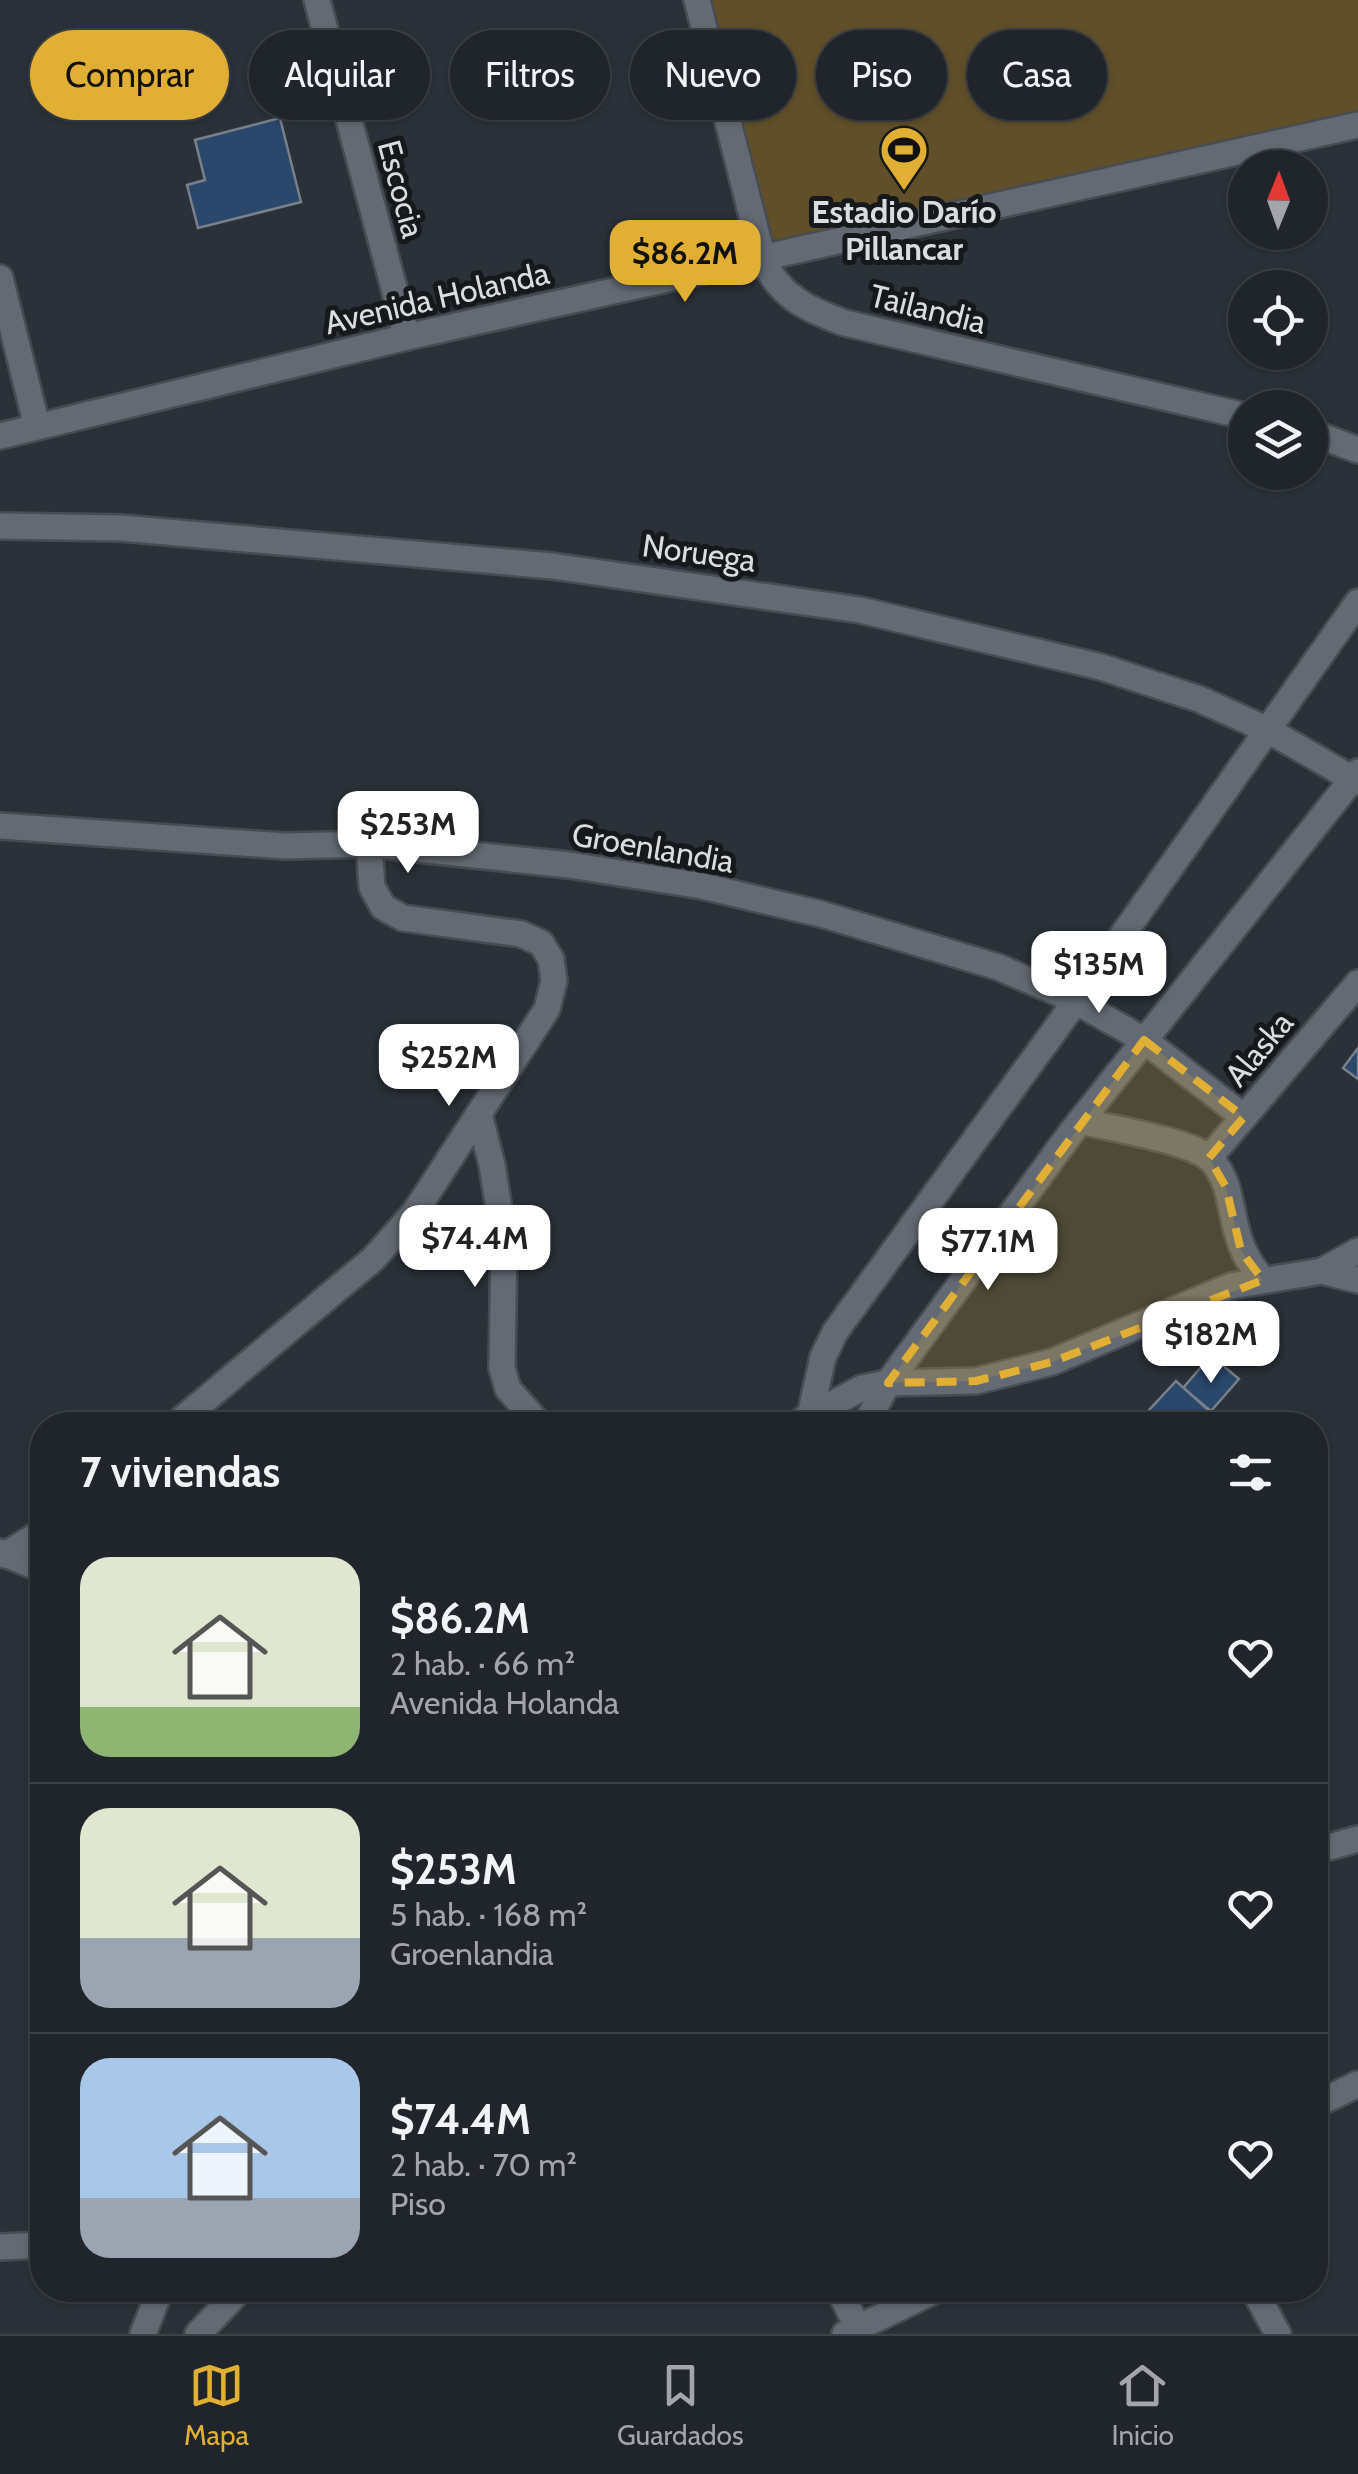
<!DOCTYPE html>
<html lang="es">
<head>
<meta charset="utf-8">
<style>
	:root { --surface:#20252b; --page:#282d33; --text:#f1f3f6; --muted:#a2a5a9; --line:#3d4247; --accent:#e1af34 }
	body { margin:0; font-family:Cabin,sans-serif; background:var(--page); color:var(--text); height:100vh; display:flex; flex-direction:column; font-size:38px; white-space:nowrap }
	* { box-sizing:border-box; margin:0 }
	p { font-size:32px; color:var(--muted) }
	.icon { flex:none; width:55px; height:55px; fill:none; stroke:currentColor; stroke-width:2; stroke-linecap:round; stroke-linejoin:round }
	.map { position:relative; flex:1; overflow:hidden }
	.side { position:absolute; left:30px; top:1412px; width:1298px; height:890px; display:flex; flex-direction:column; background:var(--surface); border-radius:40px; box-shadow:0 2px 8px #0004,0 0 0 2px var(--line) }
	.side>* { flex:none }
	.banner { position:absolute; left:30px; top:30px; width:1300px; height:90px; display:flex; gap:20px }
	.needle { width:65px; rotate:1deg }
	.buttons { position:absolute; left:1228px; top:150px; display:grid; gap:20px }
	.buttons a { display:grid; place-items:center; width:100px; height:100px; border-radius:50%; background:var(--surface); box-shadow:0 2px 8px #0004,0 0 0 2px var(--line); font-size:50px }
	.price { position:absolute; translate:-50% -85px; padding:0 22px; border-radius:20px; background:#fff; color:#222; font-size:32px; line-height:65px; filter:drop-shadow(0 2px 5px #0008) }
	.price::after { content:''; position:absolute; left:50%; top:60px; width:30px; height:22px; margin-left:-15px; background:inherit; clip-path:polygon(0 0,100% 0,50% 100%) }
	.price.on { background:var(--accent); color:#111 }
	ul { padding:0; list-style:none }
	li { display:flex; align-items:center; gap:30px; height:250px; padding:0 50px }
	li+li { border-top:2px solid var(--line) }
	li span { display:grid; place-items:center; flex:none; width:280px; height:200px; border-radius:30px; color:#555 }
	li>.icon { margin-inline-start:auto }
	span .icon { width:120px; height:120px; fill:#fffc; stroke-width:1 }
	li b { font-size:42px }
	h2 { display:flex; justify-content:space-between; align-items:center; height:120px; padding:0 50px; font-size:42px }
	.pill { padding:0 35px; border-radius:45px; background:var(--surface); box-shadow:0 2px 8px #0004,0 0 0 2px var(--line); font-size:35px; line-height:90px }
	.pill.on { background:var(--accent); color:#111 }
	.tabs { display:flex; justify-content:space-around; align-items:center; height:140px; border-top:2px solid var(--line); background:var(--surface); font-size:28px; color:var(--muted) }
	.tabs a { display:grid; justify-items:center; gap:5px }
	.tabs .on { color:var(--accent) }
	.map>svg:first-child { display:block }
</style>
</head>
<body>
<div class="map">
<svg width="1358" height="2334" viewBox="0 0 1358 2334">
	<rect width="100%" height="100%" fill="#2b3139"/>
	<!-- green -->
	<polygon fill="#604f29" points="697,0 1358,0 1358,125 763,259"/>
	<!-- building -->
	<g fill="#2a476c" stroke="#798089" stroke-width="2.5">
		<polygon points="280,118 301,202 198,228 187,185 205,180 195,140"/>
		<polygon points="1358,1048 1358,1079 1343,1068"/>
		<polygon points="1221,1364 1239,1379 1211,1411 1183,1388 1202,1366 1212,1374"/>
		<polygon points="1176,1381 1218,1419 1212,1425 1140,1425 1138,1422"/>
	</g>
	<g fill="none" stroke-linecap="round" stroke-linejoin="round">
		<!-- minor casing -->
		<g stroke="#474c52" stroke-width="30">
			<g id="minor">
				<polyline points="317,0 407,337"/>
				<path d="M697,0l66,259c16,38 46,51 82,64l400,93"/>
				<polyline points="0,278 37,426"/>
				<polyline points="1310,432 1358,450"/>
				<polyline points="0,526 121,528 552,566 860,610 1101,667 1199,699 1268,730 1358,782"/>
				<polyline points="0,826 285,846 369,844 569,865 702,886 821,914 998,967 1070,998 1144,1040 1244,1117"/>
				<polyline points="479,1114 492,1165 504,1240 502,1368 508,1389 540,1425"/>
				<path d="M1081,1121c32,8 99,18 126,35 10,8 16,20 20,32 10,39 8,59 36,92"/>
				<polyline points="1209,1158 1358,983"/>
				<polyline points="1322,1271 1358,1280"/>
				<polyline points="810,1416 823,1357 835,1332 1076,1001 1358,602"/>
				<polyline points="175,1425 373,1259 415,1212 547,1009 554,981 551,959 541,943 521,934 403,918 383,907 372,887 369,844"/>
				<polyline points="794,1425 862,1388 888,1383 976,1381 1052,1362 1231,1286 1322,1271 1358,1251"/>
				<polyline points="865,1425 888,1383 1070,1134 1358,772"/>
				<polyline points="0,1552 42,1569"/>
				<polyline points="5,1555 42,1532"/>
				<polyline points="1315,1851 1358,1839"/>
				<polyline points="1315,2105 1358,2084"/>
				<polyline points="0,2247 42,2245"/>
				<polyline points="839,2290 861,2334"/>
				<polyline points="1254,2290 1278,2334"/>
				<polyline points="143,2334 160,2290"/>
				<polyline points="198,2334 240,2290"/>
				<polyline points="845,2334 936,2290"/>
			</g>
		</g>
		<!-- tertiary casing -->
		<g stroke="#474c52" stroke-width="30">
			<polyline id="tertiary" points="0,436 407,337 1358,125"/>
		</g>
		<!-- minor -->
		<use href="#minor" stroke="#646a73" stroke-width="25"/>
		<!-- tertiary -->
		<use href="#tertiary" stroke="#646a73" stroke-width="25"/>
	</g>
	<!-- marked area -->
	<path fill="#e1af34" fill-opacity="0.2" stroke="#e1af34" stroke-width="8" stroke-dasharray="20 12" stroke-linejoin="round" d="M1144,1040l100,77 -35,41 17,29 15,64 22,29 -211,82 -76,19 -88,2z"/>
	<!-- icons -->
	<defs>
		<g id="stadium-pin" transform="scale(2.5)"><path d="M0 17L-7.5 6A9.5 9.5 0 1 1 7.5 6Z" fill="#e1af34" stroke="#16191c"/><path d="M0-5a6.5 5 0 1 0 0 10a6.5 5 0 1 0 0-10ZM-3.5-1.8h7v3.6h-7Z" fill="#111"/></g>
	</defs>
	<g fill-rule="evenodd">
		<use href="#stadium-pin" x="904" y="150"/>
	</g>
	<g text-anchor="middle" stroke-width="10" stroke-linejoin="round" paint-order="stroke">
		<!-- street labels -->
		<g font-size="32" fill="#d9dde2" stroke="#16191c">
			<text transform="translate(401 189) rotate(75)" y="11">Escocia</text>
			<text transform="translate(437 298) rotate(-13)" y="11">Avenida Holanda</text>
			<text transform="translate(928 309) rotate(14)" y="11">Tailandia</text>
			<text transform="translate(699 553) rotate(8)" y="11">Noruega</text>
			<text transform="translate(653 848) rotate(10)" y="11">Groenlandia</text>
			<text transform="translate(1259 1049) rotate(-50)" y="11">Alaska</text>
		</g>
		<!-- poi labels -->
		<g font-size="32" font-weight="bold" fill="#d9dde2" stroke="#16191c">
			<text x="904" y="223">Estadio Darío<tspan x="904" dy="37">Pillancar</tspan></text>
		</g>
	</g>
</svg>
<div class="buttons">
<a><svg class="needle" viewBox="-14 -14 28 28"><path d="M0-13l5 13h-10z" fill="#e53935"/><path d="M0 13l5-13h-10z" fill="#a2a5a9"/></svg></a>
<a><svg class="icon" aria-label="locate" viewBox="0 0 24 24"><circle cx="12" cy="12" r="6"/><path d="M12 2v4M12 18v4M2 12h4M18 12h4"/></svg></a>
<a><svg class="icon" aria-label="layers" viewBox="0 0 24 24"><path d="M12 4l9 5-9 5-9-5zM3 14l9 5 9-5"/></svg></a>
</div>
<b class="price on" style="left:685px;top:305px">$86.2M</b>
<b class="price" style="left:408px;top:876px">$253M</b>
<b class="price" style="left:1099px;top:1016px">$135M</b>
<b class="price" style="left:449px;top:1109px">$252M</b>
<b class="price" style="left:475px;top:1290px">$74.4M</b>
<b class="price" style="left:988px;top:1293px">$77.1M</b>
<b class="price" style="left:1211px;top:1386px">$182M</b>
<div class="banner">
<a class="pill on">Comprar</a>
<a class="pill">Alquilar</a>
<a class="pill">Filtros</a>
<a class="pill">Nuevo</a>
<a class="pill">Piso</a>
<a class="pill">Casa</a>
</div>
<section class="side">
<h2>7 viviendas<svg class="icon" aria-label="filters" viewBox="0 0 24 24"><path d="M4 7h16M4 17h16"/><circle cx="9" cy="7" r="2"/><circle cx="15" cy="17" r="2"/></svg></h2>
<ul>
<li><span style="background:linear-gradient(#dfe7d0 75%,#8fb573 0)"><svg class="icon" aria-label="home" viewBox="0 0 24 24"><path d="M3 11l9-7 9 7M6 9v11h12V9"/></svg></span><div><b>$86.2M</b><p>2 hab. · 66 m²</p><p>Avenida Holanda</p></div><svg class="icon" aria-label="heart" viewBox="0 0 24 24"><path d="M12 20l-8-8c-3-5 5-10 8-4 3-6 11-1 8 4z"/></svg></li>
<li><span style="background:linear-gradient(#dfe7d0 65%,#9aa5b1 0)"><svg class="icon" aria-label="home" viewBox="0 0 24 24"><path d="M3 11l9-7 9 7M6 9v11h12V9"/></svg></span><div><b>$253M</b><p>5 hab. · 168 m²</p><p>Groenlandia</p></div><svg class="icon" aria-label="heart" viewBox="0 0 24 24"><path d="M12 20l-8-8c-3-5 5-10 8-4 3-6 11-1 8 4z"/></svg></li>
<li><span style="background:linear-gradient(#a9c7e8 70%,#9aa5b1 0)"><svg class="icon" aria-label="home" viewBox="0 0 24 24"><path d="M3 11l9-7 9 7M6 9v11h12V9"/></svg></span><div><b>$74.4M</b><p>2 hab. · 70 m²</p><p>Piso</p></div><svg class="icon" aria-label="heart" viewBox="0 0 24 24"><path d="M12 20l-8-8c-3-5 5-10 8-4 3-6 11-1 8 4z"/></svg></li>
</ul>
</section>
</div>
<nav class="tabs">
<a class="on"><svg class="icon" aria-label="map" viewBox="0 0 24 24"><path d="M3 6l6-2 6 2 6-2v14l-6 2-6-2-6 2zM9 4v14M15 6v14"/></svg>Mapa</a>
<a><svg class="icon" aria-label="saved" viewBox="0 0 24 24"><path d="M7 4h10v16l-5-4-5 4z"/></svg>Guardados</a>
<a><svg class="icon" aria-label="home" viewBox="0 0 24 24"><path d="M3 11l9-7 9 7M6 9v11h12V9"/></svg>Inicio</a>
</nav>
</body>
</html>
